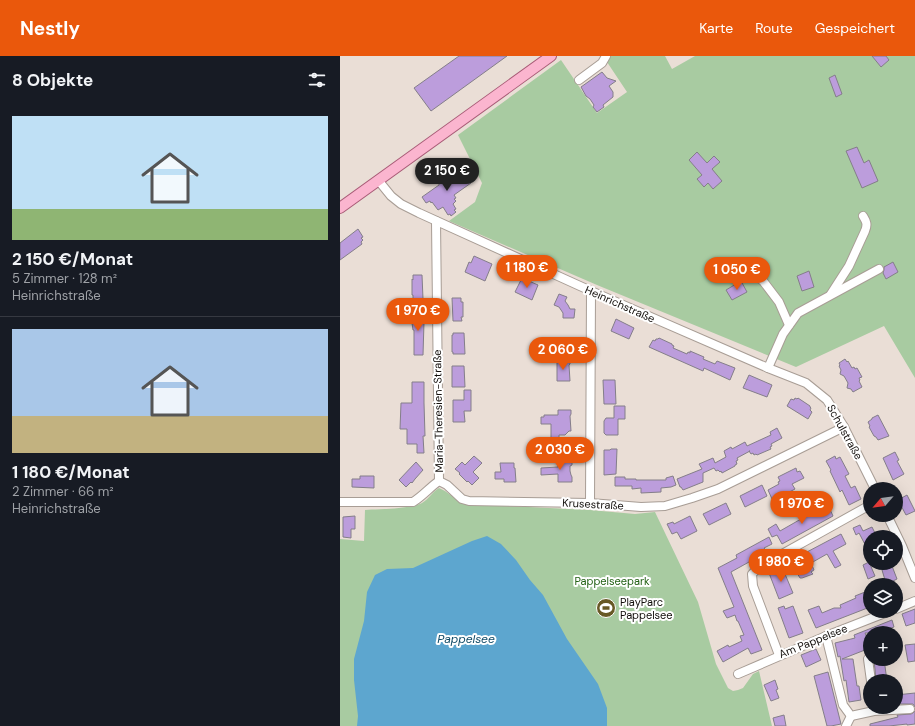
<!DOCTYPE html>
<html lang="de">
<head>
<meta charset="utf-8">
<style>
	:root { --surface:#171b24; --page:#242831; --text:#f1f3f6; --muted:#9ea1a6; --line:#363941; --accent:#ea580c }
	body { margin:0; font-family:"DM Sans",sans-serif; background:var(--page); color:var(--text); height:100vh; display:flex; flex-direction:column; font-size:15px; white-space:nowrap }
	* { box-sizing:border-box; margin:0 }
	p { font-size:13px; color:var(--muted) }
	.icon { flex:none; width:22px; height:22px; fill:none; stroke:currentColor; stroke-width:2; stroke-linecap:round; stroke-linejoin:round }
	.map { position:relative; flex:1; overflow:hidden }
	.panel { display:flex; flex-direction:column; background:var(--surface); width:340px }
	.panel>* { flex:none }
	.needle { width:26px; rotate:242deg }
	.tools { position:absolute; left:523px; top:426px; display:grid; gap:8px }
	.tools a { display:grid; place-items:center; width:40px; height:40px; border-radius:50%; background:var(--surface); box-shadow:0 4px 16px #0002; font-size:20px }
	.price { position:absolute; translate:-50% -34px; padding:0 9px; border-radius:14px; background:var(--accent); color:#fff; font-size:13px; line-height:26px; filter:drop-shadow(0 1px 2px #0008) }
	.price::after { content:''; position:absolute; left:50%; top:24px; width:12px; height:9px; margin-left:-6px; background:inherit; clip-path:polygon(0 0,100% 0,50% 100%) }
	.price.selected { background:#222; color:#fff }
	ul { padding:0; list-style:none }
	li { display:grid; align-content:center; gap:8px; height:212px; padding:0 12px }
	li+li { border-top:1px solid var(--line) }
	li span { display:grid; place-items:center; height:124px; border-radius:0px; color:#555 }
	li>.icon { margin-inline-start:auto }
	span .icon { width:72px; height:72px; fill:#fffc; stroke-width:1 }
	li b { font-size:17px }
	h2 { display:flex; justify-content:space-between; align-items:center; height:48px; padding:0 12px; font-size:17px }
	header { display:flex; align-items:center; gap:24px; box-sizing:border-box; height:56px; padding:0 20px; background:var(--accent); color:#fff }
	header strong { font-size:19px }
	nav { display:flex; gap:22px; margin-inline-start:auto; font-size:14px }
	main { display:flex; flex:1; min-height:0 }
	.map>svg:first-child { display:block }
</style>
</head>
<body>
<header>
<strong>Nestly</strong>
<nav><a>Karte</a><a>Route</a><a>Gespeichert</a></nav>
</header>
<main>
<section class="panel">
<h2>8 Objekte<svg class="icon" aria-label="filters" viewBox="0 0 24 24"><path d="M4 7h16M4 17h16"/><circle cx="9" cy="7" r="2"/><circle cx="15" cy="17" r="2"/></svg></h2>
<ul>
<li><span style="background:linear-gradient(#bfe0f5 75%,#8fb573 0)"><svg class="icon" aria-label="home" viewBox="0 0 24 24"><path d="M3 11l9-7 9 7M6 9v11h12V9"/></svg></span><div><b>2 150 €/Monat</b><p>5 Zimmer · 128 m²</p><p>Heinrichstraße</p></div></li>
<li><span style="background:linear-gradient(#a9c7e8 70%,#c2b280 0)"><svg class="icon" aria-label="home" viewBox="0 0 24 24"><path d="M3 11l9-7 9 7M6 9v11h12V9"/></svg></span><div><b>1 180 €/Monat</b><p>2 Zimmer · 66 m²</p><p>Heinrichstraße</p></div></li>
</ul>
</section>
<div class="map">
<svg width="575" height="670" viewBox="0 0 575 670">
	<rect width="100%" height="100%" fill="#eaded6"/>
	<!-- green -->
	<g fill="#a8cba1">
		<polygon points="263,0 325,0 332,13 355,0 575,0 575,322 544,270 456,311 257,229 109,165 135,146 142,127 118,79 221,4 257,57 287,36"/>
		<path d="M99,432l6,3 15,11 8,2 122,6 45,4 20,-2 43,90 18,62 12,24 5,3 5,-1 5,-2 10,-14 6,-3 13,55h-432v-187l24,2 1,-31c14,-1 46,-1 57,-7 7,-4 10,-11 17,-15z"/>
	</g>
	<!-- water -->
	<polygon fill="#5da6cf" points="147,480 161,488 176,504 190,524 203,539 227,583 258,628 267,652 267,670 17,670 18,660 14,624 14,603 24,565 27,536 35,519 47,513 73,512 132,485"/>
	<!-- building -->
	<g fill="#bc9ddc" stroke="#847e89">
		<polygon points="119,0 167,0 91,55 74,32"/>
		<polygon points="532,0 546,0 549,4 541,11"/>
		<polygon points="262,16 267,22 276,25 269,30 273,36 273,41 263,49 264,51 257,56 253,51 254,49 250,43 246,40 241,31"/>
		<polygon points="495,19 502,38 496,41 489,22"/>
		<polygon points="517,91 524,107 529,104 538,125 522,132 506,95"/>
		<polygon points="357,96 367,107 374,100 380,106 372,113 382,125 373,133 368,127 364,131 357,123 362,119 349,104"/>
		<polygon points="119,114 123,120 126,118 131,127 114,139 116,142 114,143 116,145 113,148 116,153 114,154 116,156 111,160 110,158 108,159 103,151 98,154 92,146 91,147 90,145 86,147 82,141 99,129 99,123 101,120 106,119 111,120"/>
		<polygon points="18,173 23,181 21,182 23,184 21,186 22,188 0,204 0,187"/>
		<polygon points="134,200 152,208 145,225 125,216 129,206 131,207"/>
		<polygon points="553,206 558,216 546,223 543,217 544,214 544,211"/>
		<polygon points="469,215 474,231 462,235 457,220"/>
		<polygon points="73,219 82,219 83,243 73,243 73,239 72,239 72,223 73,224"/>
		<polygon points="182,222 198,229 192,244 175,236"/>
		<polygon points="401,225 407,236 392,244 386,234"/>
		<polygon points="219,238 227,241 225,245 228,249 230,253 235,253 234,262 223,262 223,257 219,251 214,249"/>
		<polygon points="112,242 121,242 121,246 123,246 123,261 121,261 122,265 113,265"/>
		<polygon points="74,255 83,255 84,266 83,299 74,299 74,274 73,274 72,267 72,259 74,259"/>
		<polygon points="276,263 294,272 289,283 271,275"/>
		<polygon points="113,277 124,277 125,298 113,298 113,296 112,296 112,279 113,279"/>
		<polygon points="319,282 332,288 332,289 334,290 333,292 347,298 348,296 350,297 350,295 364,301 363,303 375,308 377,305 395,312 390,324 364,312 363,315 309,291 313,284 315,285 316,283 318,283"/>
		<polygon points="505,303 507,306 508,305 512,312 514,311 515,313 517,312 522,321 519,322 520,324 519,325 522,331 513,336 511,333 507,332 508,327 504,320 500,318 501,314 499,310 500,309 499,307"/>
		<polygon points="217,304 230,304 230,308 229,309 230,325 217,325"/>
		<polygon points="112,310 124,310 125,331 112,331"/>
		<polygon points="409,319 432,329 427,341 403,332"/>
		<polygon points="263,324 275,324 276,348 264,348"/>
		<polygon points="72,326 84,326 84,347 85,380 83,380 84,397 77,397 77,388 67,388 67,373 60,373 61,347 72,347"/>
		<polygon points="124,334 131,334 131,355 124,355 125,366 113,366 113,344 124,344"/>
		<polygon points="455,342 457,343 458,342 470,350 470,351 471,352 470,354 472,356 468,363 447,350 451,343 454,344"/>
		<polygon points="274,350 285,350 285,363 278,363 278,379 266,379 264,377 264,365 266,362 274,362"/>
		<polygon points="218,354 231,354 231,358 230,360 231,375 229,375 225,379 219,379 219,395 211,395 211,368 201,368 201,361 204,361 204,359 218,359"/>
		<polygon points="538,359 549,380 538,384 536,381 534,380 529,371 530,370 528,366 532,363 532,362"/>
		<polygon points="437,372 442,382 431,388 432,390 430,391 431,393 417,399 416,398 414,399 413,397 411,398 409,395 410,395 397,402 398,404 396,405 397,408 395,409 395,410 382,417 381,415 380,416 378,414 376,415 374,412 363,417 363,426 343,434 341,431 340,431 337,423 362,413 359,408 373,402 375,407 386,401 384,395 391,391 392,393 405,386 407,390 431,379 430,376"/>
		<polygon points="271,393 277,393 276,418 264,419 264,394 270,394"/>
		<polygon points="555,396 559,404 557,405 564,418 553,424 543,402"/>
		<polygon points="134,400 142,407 133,416 139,422 132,429 128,425 127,426 119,418 120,417 115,413 122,406 125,409"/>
		<polygon points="495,400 496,403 500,401 509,418 505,420 511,432 515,430 521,443 509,449 502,434 500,436 490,415 491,414 486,405"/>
		<polygon points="218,404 232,404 232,409 230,410 230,415 231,419 232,421 232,426 218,426 218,418 201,419 201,412 218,411"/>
		<polygon points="76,406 83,414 75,423 72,427 71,426 66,431 59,424"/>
		<polygon points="160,407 174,407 174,412 175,412 176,426 164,426 164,423 155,423 155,416 161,416"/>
		<polygon points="456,412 457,416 460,415 464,422 452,428 455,433 440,441 439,440 432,443 428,434 439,428 438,426 440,425 438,421"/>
		<polygon points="20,420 34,420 34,432 12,431 12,423 20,423"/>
		<polygon points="333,420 336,429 331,431 321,432 321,436 301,437 301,432 292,433 292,430 275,430 275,421 285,421 285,423 296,423 296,424 326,424 326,422"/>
		<polygon points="422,429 427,440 405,451 400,440"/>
		<polygon points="567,439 575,455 566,459 558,444"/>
		<polygon points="386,447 391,458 369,469 363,458"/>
		<polygon points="488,449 493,460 442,488 437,479 432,481 428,473 436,468 440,475 461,463 459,460 467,455 469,459"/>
		<polygon points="15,460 15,473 11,473 11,482 3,481 3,461"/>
		<polygon points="350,460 357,475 341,483 337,476 332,478 327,468 333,466 334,468"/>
		<polygon points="520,469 523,475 532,471 537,481 530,481 530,498 519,477 516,479 513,472"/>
		<polygon points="501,478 506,488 493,495 501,509 495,512 487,498 471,507 465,497"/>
		<polygon points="429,481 432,488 424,492 427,496 391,516 422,594 411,598 408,592 383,606 377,595 388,589 389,591 402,585 400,580 404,579 398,565 397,565 395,559 387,562 383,555 394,551 378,512 397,502 396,499"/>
		<polygon points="529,506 535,520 528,523 523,509"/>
		<polygon points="471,507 474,514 471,516 473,518 462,522 460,522 457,517 466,512 465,510"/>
		<polygon points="552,510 557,523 551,526 549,523 545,524 542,514"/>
		<polygon points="442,511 453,537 439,543 429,517"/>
		<polygon points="530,534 530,551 476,572 468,554 479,550 482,557 494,552 501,552 500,549 516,542 515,540"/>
		<polygon points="444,550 445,553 453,550 463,577 449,582 438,552"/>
		<polygon points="575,553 575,567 566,570 562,558"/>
		<polygon points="552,564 554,571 548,573 549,577 525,577 530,589 530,592 502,603 513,603 517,630 519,630 521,644 509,646 506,624 504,625 500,600 498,601 495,587 515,582 514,579"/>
		<polygon points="575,588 575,605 568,606 565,589"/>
		<polygon points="476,593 481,604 466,611 461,599"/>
		<polygon points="534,603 544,603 547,625 536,625"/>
		<polygon points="488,616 501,668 491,670 487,670 474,620"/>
		<polygon points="435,624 438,633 436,634 439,642 431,645 424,629"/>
		<polygon points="575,637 575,651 573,648 557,648 556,639"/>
		<polygon points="575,655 575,668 567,669 567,668 549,670 530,670 530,668 558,661 557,659 571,658 573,657"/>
		<polygon points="444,659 446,670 435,670 433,662"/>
	</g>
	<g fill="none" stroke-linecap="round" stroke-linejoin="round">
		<!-- minor casing -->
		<g stroke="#a89d95" stroke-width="10">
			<g id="minor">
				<polyline points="239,24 262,7 266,0"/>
				<polyline points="38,124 51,140 61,148 79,157 251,235 428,312 466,327 487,344 504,371 535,433"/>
				<polyline points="96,165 99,425"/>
				<polyline points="406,212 423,225 439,246 449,269"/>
				<path d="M491,238l18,-28 16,-35c3,-7 1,-10 -2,-15"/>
				<polyline points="428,312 443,278 458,257 539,213"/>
				<path d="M0,446h73c10,-6 17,-15 26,-21l8,4 15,14 7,2 121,2 51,4 24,-1 27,-8 26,-9 126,-62"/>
				<polyline points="250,447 251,235"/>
				<polyline points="547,459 562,490 575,522"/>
				<polyline points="556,553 575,545"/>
				<polyline points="486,580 503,649 511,660 534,655 570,653"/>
				<polyline points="439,599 413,530 412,518 419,511 530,449"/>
				<polyline points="528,603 531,625"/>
				<polyline points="398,618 486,580 550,555"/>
				<polyline points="506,670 511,660"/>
			</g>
		</g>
		<!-- major casing -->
		<g stroke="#a85b76" stroke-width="12">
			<polyline id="major" points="0,152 211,0"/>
		</g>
		<!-- minor -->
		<use href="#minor" stroke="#fff" stroke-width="8"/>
		<!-- major -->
		<use href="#major" stroke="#fbb5cf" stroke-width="10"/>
	</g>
	<!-- icons -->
	<defs>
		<g id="stadium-disc" transform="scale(1)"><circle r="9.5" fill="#685926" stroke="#fff"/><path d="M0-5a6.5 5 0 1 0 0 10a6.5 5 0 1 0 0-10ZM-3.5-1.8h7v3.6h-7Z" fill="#fff"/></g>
	</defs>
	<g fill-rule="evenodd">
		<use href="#stadium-disc" x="266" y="552"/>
	</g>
	<g text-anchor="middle" stroke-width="4" stroke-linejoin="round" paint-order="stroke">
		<!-- street labels -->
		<g font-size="11" fill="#120e0b" stroke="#fff">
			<text transform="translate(280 248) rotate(24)" y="4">Heinrichstraße</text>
			<text transform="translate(98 355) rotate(-91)" y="4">Maria-Theresien-Straße</text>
			<text transform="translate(505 376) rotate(61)" y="4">Schulstraße</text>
			<text transform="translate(253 448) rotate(3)" y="4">Krusestraße</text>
			<text transform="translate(473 585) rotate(-22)" y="4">Am Pappelsee</text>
		</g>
		<!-- park labels -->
		<g font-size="11" fill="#236115" stroke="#fff">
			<text x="272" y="529">Pappelseepark</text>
		</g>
		<!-- poi labels -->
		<g font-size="11" fill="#120e0b" stroke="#fff" text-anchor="start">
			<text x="280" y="550">PlayParc<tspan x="280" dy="13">Pappelsee</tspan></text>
		</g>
		<!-- water labels -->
		<g font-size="12" font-style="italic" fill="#124c68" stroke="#fff">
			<text x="126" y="587">Pappelsee</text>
		</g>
	</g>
</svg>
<div class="tools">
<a><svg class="needle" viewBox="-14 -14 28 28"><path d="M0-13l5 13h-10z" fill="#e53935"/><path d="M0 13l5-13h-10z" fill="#9ea1a6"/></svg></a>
<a><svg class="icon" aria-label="locate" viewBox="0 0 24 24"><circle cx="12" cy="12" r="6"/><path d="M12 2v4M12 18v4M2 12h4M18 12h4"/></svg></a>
<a><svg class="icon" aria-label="layers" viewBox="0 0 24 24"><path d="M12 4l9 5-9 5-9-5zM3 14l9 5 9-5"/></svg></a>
<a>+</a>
<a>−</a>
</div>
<b class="price selected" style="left:107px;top:136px">2 150 €</b>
<b class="price" style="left:187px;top:233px">1 180 €</b>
<b class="price" style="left:397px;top:235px">1 050 €</b>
<b class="price" style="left:78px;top:276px">1 970 €</b>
<b class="price" style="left:223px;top:315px">2 060 €</b>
<b class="price" style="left:220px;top:415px">2 030 €</b>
<b class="price" style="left:462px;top:469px">1 970 €</b>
<b class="price" style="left:441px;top:527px">1 980 €</b>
</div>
</main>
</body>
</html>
